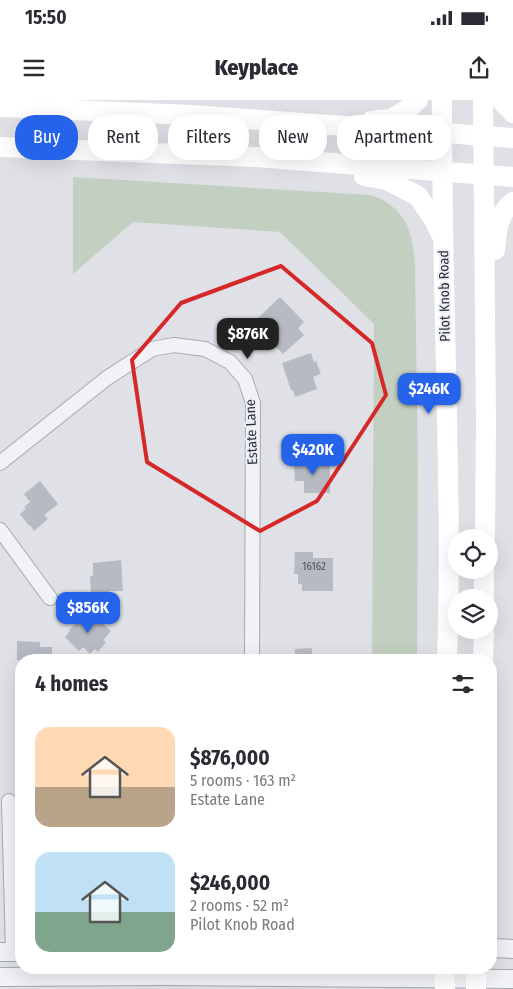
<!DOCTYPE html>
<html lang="en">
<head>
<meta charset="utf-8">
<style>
	:root { --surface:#fff; --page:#f7f7f7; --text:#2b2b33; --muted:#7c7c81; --accent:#2563eb }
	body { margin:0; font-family:"Fira Sans Condensed",sans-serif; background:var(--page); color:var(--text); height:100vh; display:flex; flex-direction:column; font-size:19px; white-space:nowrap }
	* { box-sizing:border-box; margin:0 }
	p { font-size:16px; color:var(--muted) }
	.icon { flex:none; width:28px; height:28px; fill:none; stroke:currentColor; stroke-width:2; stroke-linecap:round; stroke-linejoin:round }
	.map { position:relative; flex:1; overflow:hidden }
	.sheet { position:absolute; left:15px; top:554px; width:482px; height:320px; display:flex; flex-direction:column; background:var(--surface); border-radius:20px; box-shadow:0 5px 20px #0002 }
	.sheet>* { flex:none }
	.guide { position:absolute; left:15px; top:15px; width:484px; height:45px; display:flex; gap:10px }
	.buttons { position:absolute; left:448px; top:429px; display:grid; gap:10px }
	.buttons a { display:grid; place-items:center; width:50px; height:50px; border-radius:50%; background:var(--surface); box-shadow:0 5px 20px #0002; font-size:25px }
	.price { position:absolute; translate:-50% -42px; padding:0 11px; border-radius:10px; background:var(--accent); color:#fff; font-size:16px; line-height:32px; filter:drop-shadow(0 1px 2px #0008) }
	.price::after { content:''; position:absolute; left:50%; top:30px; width:15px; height:11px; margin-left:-8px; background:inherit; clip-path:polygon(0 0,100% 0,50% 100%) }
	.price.current { background:#222; color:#fff }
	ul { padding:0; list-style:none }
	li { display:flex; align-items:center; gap:15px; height:125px; padding:0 20px }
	li span { display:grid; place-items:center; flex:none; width:140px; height:100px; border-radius:15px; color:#555 }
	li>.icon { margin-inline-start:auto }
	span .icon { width:60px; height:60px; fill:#fffc; stroke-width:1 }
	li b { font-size:21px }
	h2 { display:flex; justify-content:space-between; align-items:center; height:60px; padding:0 20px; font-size:21px }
	.chip { padding:0 18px; border-radius:20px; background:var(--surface); box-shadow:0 5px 20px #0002; font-size:18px; line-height:45px }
	.chip.current { background:var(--accent); color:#fff }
	.status { display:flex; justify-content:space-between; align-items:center; height:35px; padding:0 25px; background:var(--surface); direction:ltr }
	.status svg { height:14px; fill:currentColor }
	header { display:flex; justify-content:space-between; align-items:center; height:65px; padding:0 20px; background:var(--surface); font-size:22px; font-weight:800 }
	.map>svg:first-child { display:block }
</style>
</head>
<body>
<div class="status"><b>15:50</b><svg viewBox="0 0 49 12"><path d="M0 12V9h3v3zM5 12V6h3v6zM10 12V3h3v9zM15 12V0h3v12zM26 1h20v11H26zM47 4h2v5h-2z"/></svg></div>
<header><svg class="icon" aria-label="menu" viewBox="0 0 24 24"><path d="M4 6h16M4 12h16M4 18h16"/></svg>Keyplace<svg class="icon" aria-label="share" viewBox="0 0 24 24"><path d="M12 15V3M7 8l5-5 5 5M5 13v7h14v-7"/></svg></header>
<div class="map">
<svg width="513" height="889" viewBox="0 0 513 889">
	<rect width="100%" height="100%" fill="#dfe1e7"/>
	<!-- green -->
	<path fill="#c3d0c1" d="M73,77l298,18c5,2 11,4 15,7 24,15 27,37 29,63l3,205 -1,190h-45l2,-336 -94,-92 -147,-10 -60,52z"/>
	<!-- building -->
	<g fill="#b7bac3">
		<polygon points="280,197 304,222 298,228 304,235 283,254 265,236 268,234 259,225 262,222 258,218"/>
		<polygon points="311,253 314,262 316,261 321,274 313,277 317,289 295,297 293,290 291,290 282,263"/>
		<polygon points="296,358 312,358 312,365 330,365 330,393 304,393 304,381 295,381 294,365 296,365"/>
		<polygon points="40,381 58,404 44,415 48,419 34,431 30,425 29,426 20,414 26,409 24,407 30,402 24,394"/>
		<polygon points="295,452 313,452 313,458 333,458 333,491 302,491 302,484 298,484 298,474 294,474"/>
		<polygon points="121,460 123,491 109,491 109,498 93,498 93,492 91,492 90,476 93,476 93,463"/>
		<polygon points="89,511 111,531 103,540 106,542 98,552 95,549 90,554 83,547 79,551 65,537 70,531 69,530"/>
		<polygon points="17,541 40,542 40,547 52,547 52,560 17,560"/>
		<polygon points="312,548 312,560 295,560 295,549"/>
	</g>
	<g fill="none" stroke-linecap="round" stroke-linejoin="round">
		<!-- minor casing -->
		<g stroke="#a5a8b0" stroke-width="16">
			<g id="minor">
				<polyline points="0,363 107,278 152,249 174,245 205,249 230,262 245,279 253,303 252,560"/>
				<polyline points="0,430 50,498"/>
				<polyline points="9,701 13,852"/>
			</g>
		</g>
		<!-- tertiary casing -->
		<g stroke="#a5a8b0" stroke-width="20">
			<g id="tertiary">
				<polyline points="491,848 513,849"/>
				<polyline points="0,852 21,852"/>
				<polyline points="0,877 164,876 513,879"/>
			</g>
		</g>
		<!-- minor -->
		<use href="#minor" stroke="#f1f2f6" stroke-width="14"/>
		<!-- tertiary -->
		<use href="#tertiary" stroke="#f1f2f6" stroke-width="18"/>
		<!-- secondary -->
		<g stroke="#fff" stroke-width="20">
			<path d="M442,0c0,73 1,146 3,219 2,114 6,228 2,341"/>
			<polyline points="483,0 486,324 485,438"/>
			<polyline points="501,0 513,13"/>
			<polyline points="0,7 191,15 513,38"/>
			<polyline points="371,21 391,19 405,11 418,0"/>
			<polyline points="0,47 256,57 513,77"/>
			<polyline points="364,76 387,80 418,96 434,120 441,134"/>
			<path d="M495,150c2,-18 2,-36 18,-48"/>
			<polyline points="484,498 484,470"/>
			<polyline points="483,560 484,530"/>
			<polyline points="444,868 445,889"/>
			<polyline points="476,868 476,889"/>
		</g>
	</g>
	<!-- marked area -->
	<path fill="none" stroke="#d62828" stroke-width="4" stroke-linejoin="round" d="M281,166l91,77 14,52 -69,106 -57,30 -113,-69 -15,-102 49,-57z"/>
	<g text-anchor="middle" stroke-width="4" stroke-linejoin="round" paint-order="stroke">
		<!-- number labels -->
		<g font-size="11" fill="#4d515e">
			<text x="314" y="470">16162</text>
		</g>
		<!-- street labels -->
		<g font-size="14" fill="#2a2e3c" stroke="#eef0f5">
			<text transform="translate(444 196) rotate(-91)" y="5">Pilot Knob Road</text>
			<text transform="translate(251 332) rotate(-92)" y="5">Estate Lane</text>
		</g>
	</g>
</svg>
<div class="buttons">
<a><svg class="icon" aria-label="locate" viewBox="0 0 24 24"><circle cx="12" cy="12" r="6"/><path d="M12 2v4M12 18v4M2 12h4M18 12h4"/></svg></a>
<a><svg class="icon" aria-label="layers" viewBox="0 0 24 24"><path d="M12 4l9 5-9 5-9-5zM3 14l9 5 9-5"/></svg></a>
</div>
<b class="price current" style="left:248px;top:260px">$876K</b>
<b class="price" style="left:429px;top:315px">$246K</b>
<b class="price" style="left:313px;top:376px">$420K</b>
<b class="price" style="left:88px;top:534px">$856K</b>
<div class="guide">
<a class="chip current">Buy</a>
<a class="chip">Rent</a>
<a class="chip">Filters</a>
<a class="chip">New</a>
<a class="chip">Apartment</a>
</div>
<section class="sheet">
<h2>4 homes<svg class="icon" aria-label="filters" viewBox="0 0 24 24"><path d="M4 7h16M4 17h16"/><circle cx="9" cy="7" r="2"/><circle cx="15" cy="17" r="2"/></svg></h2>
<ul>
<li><span style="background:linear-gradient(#ffd9b3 60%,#b9a48a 0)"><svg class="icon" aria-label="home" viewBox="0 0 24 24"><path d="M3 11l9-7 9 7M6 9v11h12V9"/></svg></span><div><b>$876,000</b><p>5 rooms · 163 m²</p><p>Estate Lane</p></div></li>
<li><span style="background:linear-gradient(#bfe0f5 60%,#7fa58c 0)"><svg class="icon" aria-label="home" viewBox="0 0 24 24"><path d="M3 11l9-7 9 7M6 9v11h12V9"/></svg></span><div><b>$246,000</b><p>2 rooms · 52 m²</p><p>Pilot Knob Road</p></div></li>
</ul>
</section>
</div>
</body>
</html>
